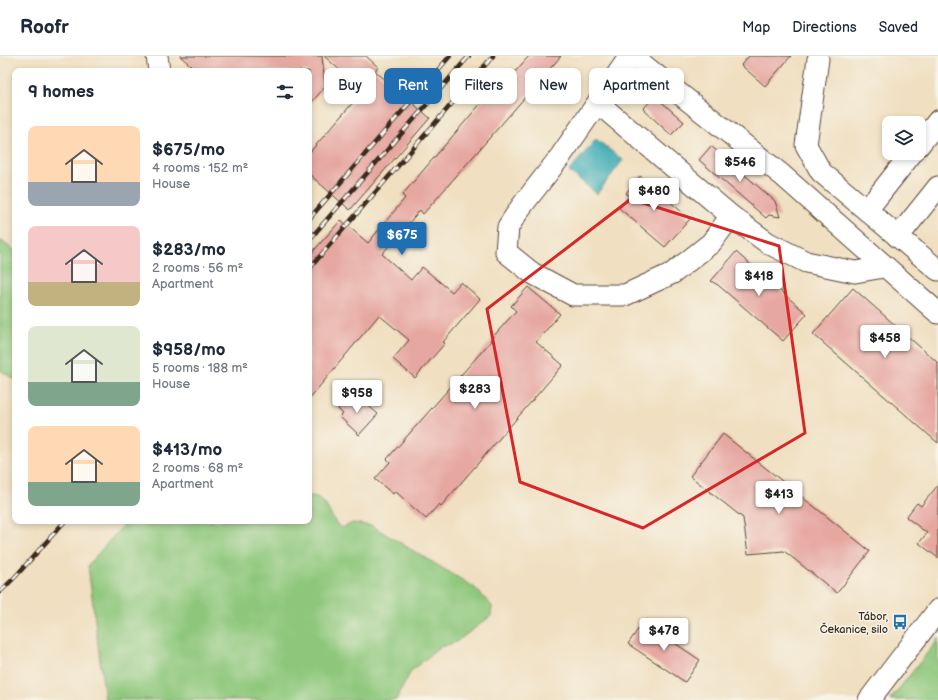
<!DOCTYPE html>
<html lang="en">
<head>
<meta charset="utf-8">
<style>
	:root { --surface:#fff; --page:#f6f6f7; --text:#1f2937; --muted:#747a83; --line:#e0e1e3; --accent:#1f6fb2 }
	body { margin:0; font-family:"Balsamiq Sans",sans-serif; background:var(--page); color:var(--text); height:100vh; display:flex; flex-direction:column; font-size:15px; white-space:nowrap }
	* { box-sizing:border-box; margin:0 }
	p { font-size:13px; color:var(--muted) }
	.icon { flex:none; width:22px; height:22px; fill:none; stroke:currentColor; stroke-width:2; stroke-linecap:round; stroke-linejoin:round }
	.map { position:relative; flex:1; overflow:hidden }
	.details { position:absolute; left:12px; top:12px; width:300px; height:456px; display:flex; flex-direction:column; background:var(--surface); border-radius:8px; box-shadow:0 2px 6px #0003 }
	.details>* { flex:none }
	.guide { position:absolute; left:324px; top:12px; width:380px; height:36px; display:flex; gap:8px }
	.buttons { position:absolute; left:882px; top:60px; display:grid; gap:8px }
	.buttons a { display:grid; place-items:center; width:44px; height:44px; border-radius:8px; background:var(--surface); box-shadow:0 2px 6px #0003; font-size:20px }
	.price { position:absolute; translate:-50% -34px; padding:0 9px; border-radius:4px; background:#fff; color:#222; font-size:13px; line-height:26px; filter:drop-shadow(0 1px 2px #0008) }
	.price::after { content:''; position:absolute; left:50%; top:24px; width:12px; height:9px; margin-left:-6px; background:inherit; clip-path:polygon(0 0,100% 0,50% 100%) }
	.price.on { background:var(--accent); color:#fff }
	ul { padding:0; list-style:none }
	li { display:flex; align-items:center; gap:12px; height:100px; padding:0 16px }
	li span { display:grid; place-items:center; flex:none; width:112px; height:80px; border-radius:8px; color:#555 }
	li>.icon { margin-inline-start:auto }
	span .icon { width:48px; height:48px; fill:#fffc; stroke-width:1 }
	li b { font-size:17px }
	h2 { display:flex; justify-content:space-between; align-items:center; height:48px; padding:0 16px; font-size:17px }
	.tag { padding:0 14px; border-radius:8px; background:var(--surface); box-shadow:0 2px 6px #0003; font-size:14px; line-height:36px }
	.tag.on { background:var(--accent); color:#fff }
	header { display:flex; align-items:center; gap:24px; box-sizing:border-box; height:56px; padding:0 20px; background:var(--surface); border-bottom:1px solid var(--line) }
	header strong { font-size:19px }
	nav { display:flex; gap:22px; margin-inline-start:auto; font-size:14px }
	.map>svg:first-child { display:block }
</style>
</head>
<body>
<header>
<strong>Roofr</strong>
<nav><a>Map</a><a>Directions</a><a>Saved</a></nav>
</header>
<div class="map">
<svg width="938" height="644" viewBox="0 0 938 644">
	<rect width="100%" height="100%" fill="#f7f3e8"/>
	<filter id="ink" filterUnits="userSpaceOnUse"><feTurbulence type="fractalNoise" baseFrequency=".025" numOctaves="2"/><feDisplacementMap in="SourceGraphic" scale="8" xChannelSelector="R" yChannelSelector="G"/><feConvolveMatrix kernelMatrix="1 2 1 2 8 2 1 2 1" color-interpolation-filters="sRGB"/></filter>
	<filter id="wash" filterUnits="userSpaceOnUse"><feTurbulence type="fractalNoise" baseFrequency=".012" numOctaves="4" result="noise"/><feDisplacementMap in="SourceGraphic" scale="16" xChannelSelector="R" yChannelSelector="G"/><feGaussianBlur stdDeviation="0.9" result="paint"/><feColorMatrix in="noise" values="0 0 0 0 0 0 0 0 0 0 0 0 0 0 0 0 0 1.4 0 .05"/><feComposite in="paint" operator="in"/></filter>
	<g filter="url(#wash)">
		<rect width="100%" height="100%" fill="#f0dfc0"/>
		<!-- green -->
		<g fill="#8ec77b" stroke="#64784c">
			<polygon points="0,184 15,195 15,324 0,314"/>
			<path d="M309,440c20,-1 19,24 33,32l11,-5 19,3 102,61 18,19 -1,10 -35,26 -16,5 -29,24 -15,29h-291l-17,-135 39,-44h182z"/>
			<polygon points="938,582 938,644 890,644 936,586"/>
		</g>
		<!-- water -->
		<polygon fill="#3aabb4" stroke="#3a6a69" points="596,83 623,104 597,138 569,115"/>
		<g id="blocks">
			<!-- building -->
			<g fill="#e6a7a1">
				<polygon points="180,0 322,0 325,31 309,49 309,15 197,15"/>
				<polygon points="324,0 366,0 378,11 375,15 430,62 350,154 309,118 309,97 363,35"/>
				<polygon points="529,0 561,0 424,157 423,158 420,154 382,198 411,224 422,211 452,236 461,226 480,243 443,286 445,287 415,322 393,303 409,284 379,259 309,343 309,200 341,164 368,187 405,142 402,139 494,32 498,35"/>
				<polygon points="749,0 791,0 765,30 741,9"/>
				<polygon points="655,40 684,66 671,79 643,53"/>
				<polygon points="711,90 775,145 780,161 769,159 766,162 699,104"/>
				<polygon points="640,120 690,163 665,191 619,152 629,140 626,137"/>
				<polygon points="736,196 807,258 783,285 718,229 711,225"/>
				<polygon points="528,231 560,258 536,286 563,309 441,450 439,448 426,463 395,435 393,438 375,423 390,406 387,403 491,285 490,284 516,255 511,250"/>
				<polygon points="853,232 938,307 938,387 813,278"/>
				<polygon points="350,340 355,344 358,341 378,358 359,379 340,361 343,358 338,353"/>
				<polygon points="723,378 870,495 837,537 784,495 748,498 743,462 690,420"/>
				<polygon points="938,429 938,502 919,487 927,477 906,461 917,447 921,450"/>
				<polygon points="643,566 700,604 685,626 628,588"/>
			</g>
		</g>
	</g>
	<g filter="url(#ink)">
		<use href="#blocks" fill-opacity="0" stroke="#564536" stroke-width="1"/>
		<g fill="none" stroke-linecap="round" stroke-linejoin="round">
			<!-- minor casing -->
			<g stroke="#564536" stroke-width="23">
				<g id="minor">
					<polyline points="157,0 159,15"/>
					<polyline points="630,0 560,101 521,151 508,171 506,196 532,217 573,239 625,239 673,217 711,187 731,160"/>
					<polyline points="632,0 782,119 938,257"/>
					<polyline points="818,3 806,89 821,116 938,214"/>
					<polyline points="598,47 731,160 768,187 806,206 855,216 884,211"/>
					<polyline points="919,89 938,65"/>
					<polyline points="867,154 912,97"/>
					<polyline points="898,181 938,131"/>
					<polyline points="869,644 938,554"/>
				</g>
			</g>
			<!-- minor -->
			<use href="#minor" stroke="#fff" stroke-width="21"/>
			<!-- rail casing -->
			<g stroke="#3b2a1e" stroke-width="4.5">
				<g id="rail">
					<polyline points="309,163 450,0"/>
					<polyline points="309,184 469,0"/>
					<polyline points="309,213 493,0"/>
					<polyline points="0,536 15,521 65,465"/>
				</g>
			</g>
			<!-- rail -->
			<use href="#rail" stroke="#f7f3e8" stroke-width="3" stroke-dasharray="9" stroke-linecap="butt"/>
		</g>
	</g>
	<!-- marked area -->
	<path fill="none" stroke="#d62828" stroke-width="3" stroke-linejoin="round" d="M631,143l148,47 26,187 -162,95 -123,-46 -33,-173z"/>
	<!-- icons -->
	<defs>
		<g id="bus-bare" transform="scale(1.2)"><path d="M-5-6H5V4H4V6H2V4H-2V6H-4V4H-5ZM-3.5-4V0h7V-4ZM-3.5 1.2v1.5H-2V1.2ZM2 1.2v1.5H3.5V1.2Z" fill="#1f6fb2" stroke="#f7f3e8" stroke-width="2.5" paint-order="stroke"/></g>
	</defs>
	<g fill-rule="evenodd">
		<use href="#bus-bare" x="900" y="566"/>
	</g>
	<g text-anchor="middle" stroke-width="3" stroke-linejoin="round" paint-order="stroke">
		<!-- poi labels -->
		<g font-size="11" fill="#3b2a1e" stroke="#f7f3e8" text-anchor="end">
			<text x="888" y="564">Tábor,<tspan x="888" dy="13">Čekanice, silo</tspan></text>
		</g>
	</g>
</svg>
<div class="buttons">
<a><svg class="icon" aria-label="layers" viewBox="0 0 24 24"><path d="M12 4l9 5-9 5-9-5zM3 14l9 5 9-5"/></svg></a>
</div>
<b class="price" style="left:740px;top:127px">$546</b>
<b class="price" style="left:654px;top:156px">$480</b>
<b class="price on" style="left:402px;top:200px">$675</b>
<b class="price" style="left:759px;top:241px">$418</b>
<b class="price" style="left:885px;top:303px">$458</b>
<b class="price" style="left:475px;top:354px">$283</b>
<b class="price" style="left:357px;top:358px">$958</b>
<b class="price" style="left:779px;top:459px">$413</b>
<b class="price" style="left:664px;top:596px">$478</b>
<div class="guide">
<a class="tag">Buy</a>
<a class="tag on">Rent</a>
<a class="tag">Filters</a>
<a class="tag">New</a>
<a class="tag">Apartment</a>
</div>
<section class="details">
<h2>9 homes<svg class="icon" aria-label="filters" viewBox="0 0 24 24"><path d="M4 7h16M4 17h16"/><circle cx="9" cy="7" r="2"/><circle cx="15" cy="17" r="2"/></svg></h2>
<ul>
<li><span style="background:linear-gradient(#ffd9b3 70%,#9aa5b1 0)"><svg class="icon" aria-label="home" viewBox="0 0 24 24"><path d="M3 11l9-7 9 7M6 9v11h12V9"/></svg></span><div><b>$675/mo</b><p>4 rooms · 152 m²</p><p>House</p></div></li>
<li><span style="background:linear-gradient(#f6c9c9 70%,#c2b280 0)"><svg class="icon" aria-label="home" viewBox="0 0 24 24"><path d="M3 11l9-7 9 7M6 9v11h12V9"/></svg></span><div><b>$283/mo</b><p>2 rooms · 56 m²</p><p>Apartment</p></div></li>
<li><span style="background:linear-gradient(#dfe7d0 70%,#7fa58c 0)"><svg class="icon" aria-label="home" viewBox="0 0 24 24"><path d="M3 11l9-7 9 7M6 9v11h12V9"/></svg></span><div><b>$958/mo</b><p>5 rooms · 188 m²</p><p>House</p></div></li>
<li><span style="background:linear-gradient(#ffd9b3 70%,#7fa58c 0)"><svg class="icon" aria-label="home" viewBox="0 0 24 24"><path d="M3 11l9-7 9 7M6 9v11h12V9"/></svg></span><div><b>$413/mo</b><p>2 rooms · 68 m²</p><p>Apartment</p></div></li>
</ul>
</section>
</div>
</body>
</html>
